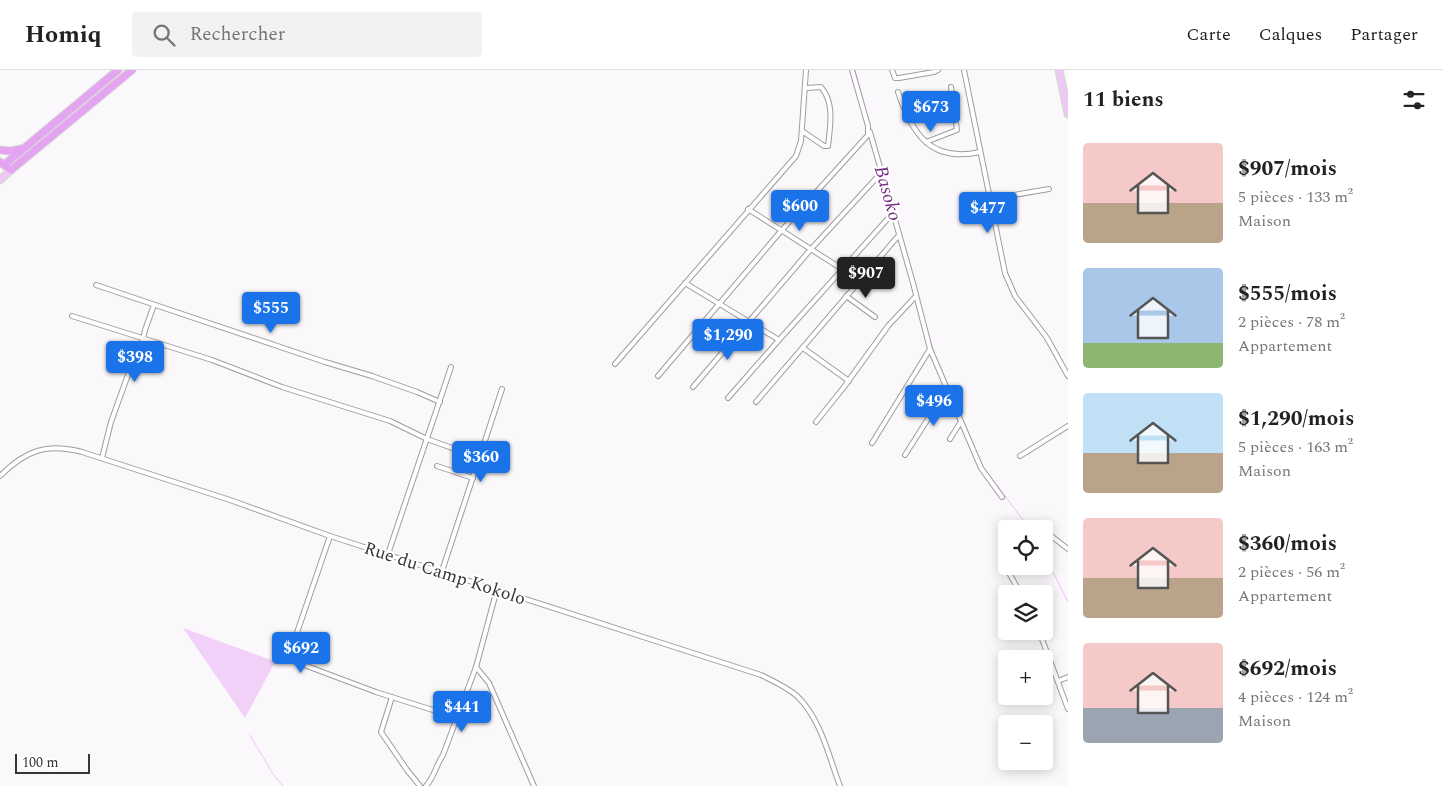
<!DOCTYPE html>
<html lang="fr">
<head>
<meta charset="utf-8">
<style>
	:root { --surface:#fff; --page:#f2f2f2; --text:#222; --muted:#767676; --line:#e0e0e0; --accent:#1a73e8 }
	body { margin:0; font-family:Spectral,serif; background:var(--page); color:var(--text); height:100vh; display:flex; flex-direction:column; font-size:19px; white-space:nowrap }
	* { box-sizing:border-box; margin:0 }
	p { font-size:16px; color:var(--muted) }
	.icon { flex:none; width:28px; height:28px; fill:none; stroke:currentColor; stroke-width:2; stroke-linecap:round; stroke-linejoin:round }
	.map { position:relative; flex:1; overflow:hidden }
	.sheet { display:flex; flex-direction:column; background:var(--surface); width:375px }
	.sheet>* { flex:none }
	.fabs { position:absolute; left:998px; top:450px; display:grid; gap:10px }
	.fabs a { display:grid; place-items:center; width:55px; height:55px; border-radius:5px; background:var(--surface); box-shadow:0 2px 12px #0003; font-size:25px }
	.scale { position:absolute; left:15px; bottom:12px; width:75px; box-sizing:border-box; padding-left:5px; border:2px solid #373637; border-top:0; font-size:14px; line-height:18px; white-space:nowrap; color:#373637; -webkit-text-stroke:4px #fff; paint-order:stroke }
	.price { position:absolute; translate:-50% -42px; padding:0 11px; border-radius:5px; background:var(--accent); color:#fff; font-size:16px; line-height:32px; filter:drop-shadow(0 1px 2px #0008) }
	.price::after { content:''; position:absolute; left:50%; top:30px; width:15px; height:11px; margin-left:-8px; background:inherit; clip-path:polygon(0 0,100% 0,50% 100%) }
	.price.active { background:#222; color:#fff }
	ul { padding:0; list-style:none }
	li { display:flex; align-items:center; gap:15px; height:125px; padding:0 15px }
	li span { display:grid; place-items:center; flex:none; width:140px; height:100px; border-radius:5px; color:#555 }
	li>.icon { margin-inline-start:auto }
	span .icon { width:60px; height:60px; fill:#fffc; stroke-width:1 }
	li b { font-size:21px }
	h2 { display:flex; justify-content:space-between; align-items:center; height:60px; padding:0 15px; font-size:21px }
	header { display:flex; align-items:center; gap:30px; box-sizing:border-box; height:70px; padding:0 25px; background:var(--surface); border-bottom:1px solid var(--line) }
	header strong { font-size:24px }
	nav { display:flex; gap:28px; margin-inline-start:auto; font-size:18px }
	.search { width:350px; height:45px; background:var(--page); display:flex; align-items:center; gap:12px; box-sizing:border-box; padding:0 18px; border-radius:5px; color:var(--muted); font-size:19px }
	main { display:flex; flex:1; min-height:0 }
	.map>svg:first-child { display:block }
</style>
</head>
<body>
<header>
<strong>Homiq</strong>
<div class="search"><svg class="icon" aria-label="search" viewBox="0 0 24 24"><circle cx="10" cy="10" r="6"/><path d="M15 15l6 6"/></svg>Rechercher</div>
<nav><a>Carte</a><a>Calques</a><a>Partager</a></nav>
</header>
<main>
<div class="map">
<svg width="1068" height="716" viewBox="0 0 1068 716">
	<rect width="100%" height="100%" fill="#fbf8fb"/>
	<!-- grass -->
	<polygon fill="#f2d1f8" points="183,558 277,592 273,596 245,648"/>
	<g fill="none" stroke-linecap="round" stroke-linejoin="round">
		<!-- stream -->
		<g stroke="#f1c1fa" stroke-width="1">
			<polyline points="855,0 877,81"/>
			<polyline points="926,256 935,286"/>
			<polyline points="964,354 983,397 1030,459"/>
			<polyline points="1044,484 1068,532"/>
			<polyline points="250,665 273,704 283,716"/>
		</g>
		<!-- street casing -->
		<g stroke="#9f9c9f" stroke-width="6">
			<g id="street">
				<polyline points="892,0 895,8 899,8 934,2 938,0"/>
				<polyline points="964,0 1005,203 1015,226 1047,268 1068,306"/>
				<path d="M898,22c14,42 33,71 82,60"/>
				<path d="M802,61l22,15h4c2,-19 7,-43 -7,-59l-15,1"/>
				<polyline points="870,62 913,213 930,279 981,398 1002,427"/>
				<polyline points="926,72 957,60 951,17"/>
				<polyline points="990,129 1049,119"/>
				<polyline points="748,139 842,199"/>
				<polyline points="685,213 779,270 892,144"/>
				<polyline points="96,215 325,292 372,306 417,322 440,332"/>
				<polyline points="846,226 875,247"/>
				<polyline points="72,246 212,290 282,317 390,351 427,369 480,388"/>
				<polyline points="803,278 849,311"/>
				<polyline points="615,294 796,86 801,71 806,0"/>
				<polyline points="658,306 781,161 868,65 868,56 852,0"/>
				<polyline points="693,317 811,179 881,103"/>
				<polyline points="728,328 779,270"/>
				<polyline points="756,332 899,165"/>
				<polyline points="816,352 844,317 888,256 916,226"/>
				<polyline points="950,369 960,353"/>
				<polyline points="872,373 930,279"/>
				<polyline points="905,385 947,319"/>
				<polyline points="1020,386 1068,356"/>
				<polyline points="102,388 111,352 129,302 140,282 145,260 154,235"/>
				<polyline points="437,396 473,408"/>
				<path d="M0,406c26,-26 46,-33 82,-24l148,48 100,36 431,139c12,6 26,12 36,21 24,23 32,61 43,90"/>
				<polyline points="1050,465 1068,479"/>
				<polyline points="330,466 288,589 376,622 458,648"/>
				<polyline points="388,484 451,297"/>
				<polyline points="442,501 502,319"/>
				<polyline points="1009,503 1021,524"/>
				<polyline points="1039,561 1068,639"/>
				<polyline points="476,597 489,613 534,716"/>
				<polyline points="1058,611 1068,607"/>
				<polyline points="392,627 381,662 407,700 420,716"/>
				<path d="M426,716c9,-10 10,-21 17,-31l33,-88 21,-78"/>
			</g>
		</g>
		<!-- primary casing -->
		<g stroke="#d7d7d7" stroke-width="9">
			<g id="primary">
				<polyline points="1059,0 1068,44"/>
				<polyline points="0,110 11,100"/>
			</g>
		</g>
		<!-- highway casing -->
		<g stroke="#d7d7d7" stroke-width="9">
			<g id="highway">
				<polyline points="0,80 11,81 21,79"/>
				<polyline points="0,92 11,100 132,0"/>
				<polyline points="4,95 118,0"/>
			</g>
		</g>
		<!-- street -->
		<use href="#street" stroke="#fff" stroke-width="4"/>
		<!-- primary -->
		<use href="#primary" stroke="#efc8f7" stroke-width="6"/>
		<!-- highway -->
		<use href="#highway" stroke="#e5a4f1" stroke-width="7"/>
	</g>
	<g text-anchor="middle" stroke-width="4.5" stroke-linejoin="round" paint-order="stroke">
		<!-- street labels -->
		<g font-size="18" fill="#373637" stroke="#fff">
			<text transform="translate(445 503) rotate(18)" y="6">Rue du Camp Kokolo</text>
		</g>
		<!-- water labels -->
		<g font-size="19" font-style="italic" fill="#762f83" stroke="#fff">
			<text transform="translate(889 123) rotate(74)" y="7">Basoko</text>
		</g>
	</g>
</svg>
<div class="fabs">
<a><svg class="icon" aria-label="locate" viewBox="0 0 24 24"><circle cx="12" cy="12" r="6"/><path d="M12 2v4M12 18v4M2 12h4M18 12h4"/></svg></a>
<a><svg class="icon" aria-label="layers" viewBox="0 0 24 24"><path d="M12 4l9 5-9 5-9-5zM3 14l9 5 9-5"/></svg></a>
<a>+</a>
<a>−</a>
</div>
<div class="scale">100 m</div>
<b class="price" style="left:931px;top:63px">$673</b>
<b class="price" style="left:800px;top:162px">$600</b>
<b class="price" style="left:988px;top:164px">$477</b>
<b class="price active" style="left:866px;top:229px">$907</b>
<b class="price" style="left:271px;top:264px">$555</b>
<b class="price" style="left:728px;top:291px">$1,290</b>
<b class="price" style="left:135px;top:313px">$398</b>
<b class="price" style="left:934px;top:357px">$496</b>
<b class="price" style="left:481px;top:413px">$360</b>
<b class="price" style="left:301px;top:604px">$692</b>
<b class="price" style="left:462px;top:663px">$441</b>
</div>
<section class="sheet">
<h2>11 biens<svg class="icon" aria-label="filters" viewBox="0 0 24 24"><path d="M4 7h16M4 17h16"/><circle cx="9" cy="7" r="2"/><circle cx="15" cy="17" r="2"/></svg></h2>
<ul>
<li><span style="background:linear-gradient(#f6c9c9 60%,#b9a48a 0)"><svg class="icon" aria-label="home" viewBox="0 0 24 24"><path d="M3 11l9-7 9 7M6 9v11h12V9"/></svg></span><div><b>$907/mois</b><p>5 pièces · 133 m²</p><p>Maison</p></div></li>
<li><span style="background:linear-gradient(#a9c7e8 75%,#8fb573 0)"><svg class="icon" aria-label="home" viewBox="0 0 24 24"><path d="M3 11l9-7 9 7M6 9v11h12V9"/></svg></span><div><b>$555/mois</b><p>2 pièces · 78 m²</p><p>Appartement</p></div></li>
<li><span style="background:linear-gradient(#bfe0f5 60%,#b9a48a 0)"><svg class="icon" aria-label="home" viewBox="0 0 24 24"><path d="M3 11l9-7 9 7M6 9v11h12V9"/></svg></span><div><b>$1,290/mois</b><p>5 pièces · 163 m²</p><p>Maison</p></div></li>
<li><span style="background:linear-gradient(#f6c9c9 60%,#b9a48a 0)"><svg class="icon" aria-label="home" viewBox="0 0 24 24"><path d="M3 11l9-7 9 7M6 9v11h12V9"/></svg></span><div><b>$360/mois</b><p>2 pièces · 56 m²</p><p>Appartement</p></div></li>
<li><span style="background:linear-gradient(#f6c9c9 65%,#9aa5b1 0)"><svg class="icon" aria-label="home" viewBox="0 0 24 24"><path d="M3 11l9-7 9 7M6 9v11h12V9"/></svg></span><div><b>$692/mois</b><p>4 pièces · 124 m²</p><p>Maison</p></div></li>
</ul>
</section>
</main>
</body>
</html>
